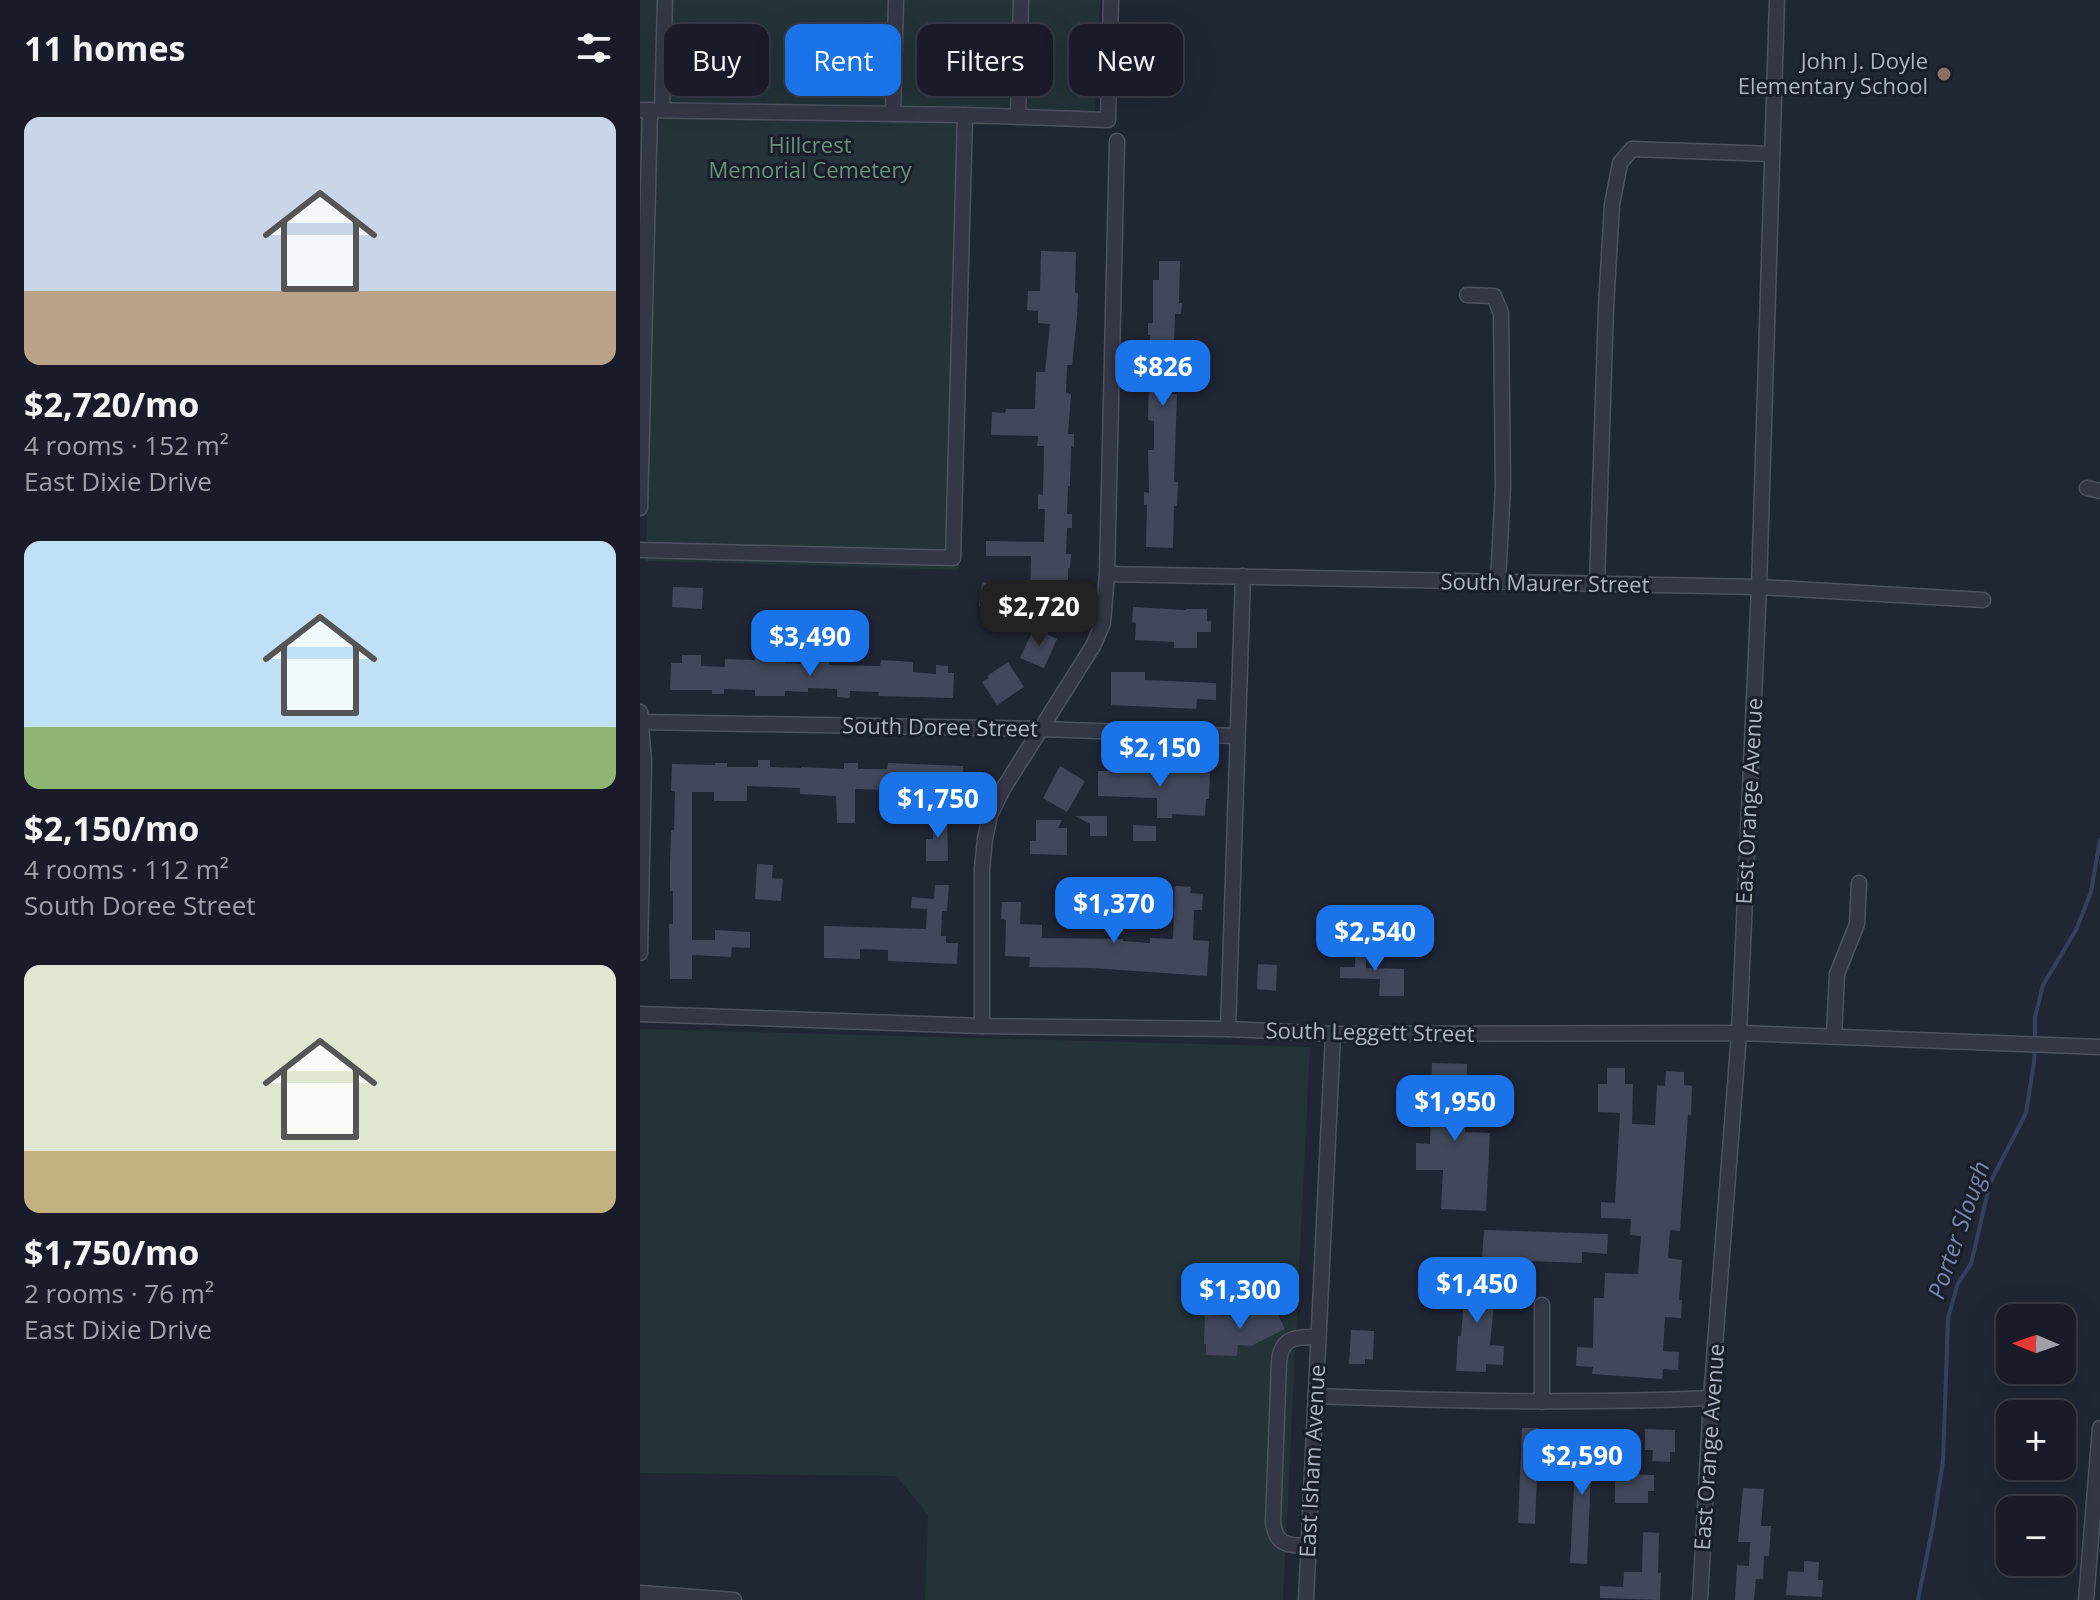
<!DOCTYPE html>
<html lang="en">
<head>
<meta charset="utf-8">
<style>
	:root { --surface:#191c28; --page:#262934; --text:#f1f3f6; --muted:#9fa1a8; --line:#373a45; --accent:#1a73e8 }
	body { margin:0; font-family:"Open Sans",sans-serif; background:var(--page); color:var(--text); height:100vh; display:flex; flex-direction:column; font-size:30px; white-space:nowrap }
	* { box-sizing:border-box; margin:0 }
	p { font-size:26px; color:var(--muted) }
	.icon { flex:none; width:44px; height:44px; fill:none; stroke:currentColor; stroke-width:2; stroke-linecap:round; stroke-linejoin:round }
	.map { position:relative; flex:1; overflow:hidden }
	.side { display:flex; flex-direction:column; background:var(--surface); width:640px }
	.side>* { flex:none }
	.top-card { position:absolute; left:24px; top:24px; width:760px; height:72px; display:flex; gap:16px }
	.needle { width:52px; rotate:272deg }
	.tools { position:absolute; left:1356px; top:1304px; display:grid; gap:16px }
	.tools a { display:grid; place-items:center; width:80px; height:80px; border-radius:16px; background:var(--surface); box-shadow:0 8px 32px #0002,0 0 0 2px var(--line); font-size:40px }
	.price { position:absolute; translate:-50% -68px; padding:0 18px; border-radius:16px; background:var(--accent); color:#fff; font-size:26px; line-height:52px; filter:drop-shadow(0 2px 4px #0008) }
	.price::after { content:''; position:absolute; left:50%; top:48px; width:24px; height:18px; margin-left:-12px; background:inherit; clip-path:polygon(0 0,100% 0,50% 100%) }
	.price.on { background:#222; color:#fff }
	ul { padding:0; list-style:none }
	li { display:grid; align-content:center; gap:16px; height:424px; padding:0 24px }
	li span { display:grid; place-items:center; height:248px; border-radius:16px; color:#555 }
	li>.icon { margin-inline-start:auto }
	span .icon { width:144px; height:144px; fill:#fffc; stroke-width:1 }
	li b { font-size:34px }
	h2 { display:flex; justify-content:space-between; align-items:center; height:96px; padding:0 24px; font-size:34px }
	.pill { padding:0 28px; border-radius:16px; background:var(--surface); box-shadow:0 8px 32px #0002,0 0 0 2px var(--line); font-size:28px; line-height:72px }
	.pill.on { background:var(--accent); color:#fff }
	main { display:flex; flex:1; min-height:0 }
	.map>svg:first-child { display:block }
</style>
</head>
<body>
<main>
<section class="side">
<h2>11 homes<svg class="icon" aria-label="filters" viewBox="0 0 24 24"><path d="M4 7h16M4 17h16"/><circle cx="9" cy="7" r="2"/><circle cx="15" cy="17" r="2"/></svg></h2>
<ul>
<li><span style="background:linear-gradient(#c9d6e8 70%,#b9a48a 0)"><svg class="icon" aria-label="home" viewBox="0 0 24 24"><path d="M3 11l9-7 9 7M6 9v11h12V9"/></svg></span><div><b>$2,720/mo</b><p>4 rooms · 152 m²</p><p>East Dixie Drive</p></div></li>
<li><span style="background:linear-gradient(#bfe0f5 75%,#8fb573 0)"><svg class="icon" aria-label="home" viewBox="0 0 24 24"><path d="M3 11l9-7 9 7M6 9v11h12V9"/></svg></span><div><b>$2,150/mo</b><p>4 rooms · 112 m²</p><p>South Doree Street</p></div></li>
<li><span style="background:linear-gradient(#dfe7d0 75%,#c2b280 0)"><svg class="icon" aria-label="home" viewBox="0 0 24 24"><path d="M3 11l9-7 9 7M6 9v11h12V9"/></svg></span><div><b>$1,750/mo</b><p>2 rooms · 76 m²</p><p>East Dixie Drive</p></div></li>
</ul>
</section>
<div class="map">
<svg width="1460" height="1600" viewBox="0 0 1460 1600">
	<rect width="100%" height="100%" fill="#212635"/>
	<!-- green -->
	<g fill="#233337">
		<polygon points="0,0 460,0 455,116 329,126 319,570 6,561 14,179 0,178"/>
		<polygon points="0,1029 670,1047 643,1600 285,1600 288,1515 256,1476 0,1473"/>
	</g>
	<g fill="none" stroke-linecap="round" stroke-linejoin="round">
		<!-- stream -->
		<g stroke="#36405d" stroke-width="4">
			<polyline points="1395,1040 1395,1017 1403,985 1436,930 1451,892 1460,840"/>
			<polyline points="1278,1600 1293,1525 1303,1461 1308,1318 1318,1283 1331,1264 1350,1183 1386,1113 1394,1062 1395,1049"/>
		</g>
	</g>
	<!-- building -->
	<g fill="#42485a">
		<polygon points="401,251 436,252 435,293 438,293 437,317 432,365 427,365 426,393 431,394 428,434 434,434 434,447 431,446 430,486 428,486 427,514 432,514 432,528 427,528 426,554 431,554 430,568 428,568 428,608 398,607 398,594 390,594 391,556 346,556 346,541 404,542 405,509 398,509 398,494 403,495 404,446 397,446 398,436 351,435 352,412 365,413 366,409 395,409 396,372 405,372 410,324 398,323 398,311 387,310 388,291 400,291"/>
		<polygon points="519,261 540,261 539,303 542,303 541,314 535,314 532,394 537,394 534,482 538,482 537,506 534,506 533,548 506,547 507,505 504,505 504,492 509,493 508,450 514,450 514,421 508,420 510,335 508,335 508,323 513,323 513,280 519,280"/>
		<polygon points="342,582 360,585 356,606 339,606"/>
		<polygon points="33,587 63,588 62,609 32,607"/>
		<polygon points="493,607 546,610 546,609 567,609 567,621 571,621 571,632 557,632 557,648 534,648 534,642 495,640 496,623 492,622"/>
		<polygon points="394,628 417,639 404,668 380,658"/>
		<polygon points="42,655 61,655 61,666 85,667 85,659 115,660 115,655 145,655 145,663 170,664 170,659 189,661 189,665 240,666 241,660 273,662 273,672 296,674 296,665 308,666 308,673 314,673 313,698 238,696 239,692 210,691 210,698 197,697 197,689 168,688 168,692 145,691 145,696 115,696 115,690 84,689 84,694 72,694 72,690 30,690 31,663 42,663"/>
		<polygon points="368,662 384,687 357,705 342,682 349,678 347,676"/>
		<polygon points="471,672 505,672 505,680 576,683 576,700 557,699 556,709 471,705"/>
		<polygon points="118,760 130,760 130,767 161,768 161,767 204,769 204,763 218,763 218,769 247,769 248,763 323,766 323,783 302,783 301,800 246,797 246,790 215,789 215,823 197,823 196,796 160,794 160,788 107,786 107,801 74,801 74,792 52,792 52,940 75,940 75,930 110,932 110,948 92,947 91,957 52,955 52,979 30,979 29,924 33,924 33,891 30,891 30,864 31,830 34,830 35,791 31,791 32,764 75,765 75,763 87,763 87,767 118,767"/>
		<polygon points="501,765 534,766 534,771 570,773 569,799 566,799 565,816 532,814 532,818 517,818 517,798 458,796 458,771 501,771"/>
		<polygon points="420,766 445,781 427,812 403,798"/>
		<polygon points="294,813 307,813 308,861 286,861 286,839 293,839"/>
		<polygon points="435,816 467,816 467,836 450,836 450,824"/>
		<polygon points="396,820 422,820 418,828 427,828 427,855 390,854 390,841 396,841"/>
		<polygon points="493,825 516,826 516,841 493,841"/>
		<polygon points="117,864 133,865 132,878 143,879 141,901 115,899"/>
		<polygon points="295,885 309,885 307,911 302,911 301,936 306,936 306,943 318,943 317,964 248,961 248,950 220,949 220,959 184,958 184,926 286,929 287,909 271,908 272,897 294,899"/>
		<polygon points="535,886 551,887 550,893 563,894 562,910 554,910 553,940 569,941 567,976 452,968 389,967 390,957 365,956 366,920 361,919 362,902 381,902 380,924 402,925 402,938 483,939 483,941 510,943 510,938 533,939"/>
		<polygon points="716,939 727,939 726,968 764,969 764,996 739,996 740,979 700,978 700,967 715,967"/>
		<polygon points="618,964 637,965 636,991 617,989"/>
		<polygon points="792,1063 827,1064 825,1132 850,1133 846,1211 801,1209 803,1170 776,1170 776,1143 790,1144"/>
		<polygon points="967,1068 985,1068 985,1084 993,1084 992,1124 1015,1125 1017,1085 1025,1086 1026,1071 1044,1072 1044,1085 1052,1086 1051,1115 1048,1115 1040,1231 1030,1230 1028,1258 1042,1260 1039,1300 1042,1300 1041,1318 1025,1317 1023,1351 1039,1352 1038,1370 1023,1369 1022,1379 952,1374 953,1367 936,1366 937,1347 953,1348 954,1298 964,1298 965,1273 998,1274 1001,1236 990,1235 991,1219 961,1218 961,1202 975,1203 980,1113 958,1112 958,1084 967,1084"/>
		<polygon points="844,1230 968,1234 967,1254 942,1252 942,1263 842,1259"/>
		<polygon points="827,1264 847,1266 845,1291 855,1292 850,1345 864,1346 863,1365 846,1364 846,1372 816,1371 818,1336 821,1336"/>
		<polygon points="632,1302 645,1329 611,1346 598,1345 597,1356 566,1355 566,1344 564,1344 565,1315 604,1317"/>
		<polygon points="711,1330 734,1331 733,1360 725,1359 725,1364 709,1364"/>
		<polygon points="882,1428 899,1428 895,1524 878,1523"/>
		<polygon points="937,1429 953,1430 947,1564 930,1563"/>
		<polygon points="1005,1429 1035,1430 1035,1452 1030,1452 1030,1462 1012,1461 1013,1450 1005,1450"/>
		<polygon points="975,1474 1014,1475 1014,1491 1008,1491 1008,1503 975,1503"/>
		<polygon points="1103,1488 1124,1489 1121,1526 1131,1526 1129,1556 1124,1556 1123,1579 1116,1579 1114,1600 1095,1600 1097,1565 1109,1566 1110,1542 1098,1542"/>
		<polygon points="1003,1532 1019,1533 1018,1573 1021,1573 1020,1600 960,1598 960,1586 983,1587 984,1572 1002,1572"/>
		<polygon points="1164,1561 1179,1562 1178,1580 1183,1580 1182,1597 1146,1595 1148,1571 1164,1572"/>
	</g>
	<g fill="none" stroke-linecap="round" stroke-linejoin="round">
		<!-- minor casing -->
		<g stroke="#4e5361" stroke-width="17">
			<g id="minor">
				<polyline points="0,110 325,115 468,120 471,0"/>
				<polyline points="22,110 25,0"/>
				<polyline points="253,114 256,0"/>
				<polyline points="378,117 381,0"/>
				<polyline points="827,295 854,296 861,313 863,486 858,582"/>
				<polyline points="1447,488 1460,491"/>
				<polyline points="0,508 10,110"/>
				<polyline points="0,550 313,558 325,115"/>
				<polyline points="467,574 1119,587 1343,600"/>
				<polyline points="957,584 966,307 972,205 980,163 992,149 1132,154"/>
				<polyline points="0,712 4,763 0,953"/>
				<polyline points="2,722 401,729 597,736"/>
				<polyline points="0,1014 342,1026 588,1029 693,1034 1099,1033 1460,1047"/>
				<polyline points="342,1026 342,868 345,839 350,815 363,789 453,646 463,623 467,574 477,141"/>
				<polyline points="588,1029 603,576"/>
				<polyline points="1194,1036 1197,974 1217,924 1219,883"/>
				<path d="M675,1396c133,5 264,8 396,2"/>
				<polyline points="902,1402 902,1305"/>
				<path d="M668,1546c-20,-1 -32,0 -35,-24l6,-160c2,-26 18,-25 39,-25"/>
				<polyline points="0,1593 94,1600"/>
				<polyline points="666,1600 693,1034"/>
				<polyline points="1060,1600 1071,1398 1099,1033 1119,587 1137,0"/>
				<polyline points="1446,1600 1460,1428"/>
			</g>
		</g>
		<!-- path -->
		<polyline stroke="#404e54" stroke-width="3" stroke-dasharray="6 6" stroke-linecap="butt" points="36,34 64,34"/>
		<!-- minor -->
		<use href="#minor" stroke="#343846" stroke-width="14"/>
	</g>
	<!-- markers -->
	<circle fill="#8d6e63" stroke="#191e2a" stroke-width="3" cx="1304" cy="74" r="8"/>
	<g text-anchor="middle" stroke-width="6" stroke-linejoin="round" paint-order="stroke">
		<!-- poi labels -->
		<g font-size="22" fill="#aeb3c3" stroke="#191e2a" text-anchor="end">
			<text x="1288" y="69">John J. Doyle<tspan x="1288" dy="25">Elementary School</tspan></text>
		</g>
		<!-- park labels -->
		<g font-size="22" fill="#679178" stroke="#191e2a">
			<text x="170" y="153">Hillcrest<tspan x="170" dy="25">Memorial Cemetery</tspan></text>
		</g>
		<!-- street labels -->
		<g font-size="22" fill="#aeb3c3" stroke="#191e2a">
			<text transform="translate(905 583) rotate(1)" y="8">South Maurer Street</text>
			<text transform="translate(300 727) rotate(1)" y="8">South Doree Street</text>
			<text transform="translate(1109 801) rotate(-87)" y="8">East Orange Avenue</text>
			<text transform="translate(730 1032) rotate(1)" y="8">South Leggett Street</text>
			<text transform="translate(1069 1447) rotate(-86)" y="8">East Orange Avenue</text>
			<text transform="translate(672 1461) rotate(-87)" y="8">East Isham Avenue</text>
		</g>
		<!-- water labels -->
		<g font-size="24" font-style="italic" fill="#7785aa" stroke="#191e2a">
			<text transform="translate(1319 1230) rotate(-71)" y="8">Porter Slough</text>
		</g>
	</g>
</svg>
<div class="tools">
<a><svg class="needle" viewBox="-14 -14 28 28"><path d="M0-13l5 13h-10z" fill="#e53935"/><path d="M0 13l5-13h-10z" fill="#9fa1a8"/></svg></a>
<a>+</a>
<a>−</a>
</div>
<b class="price" style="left:523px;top:408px">$826</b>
<b class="price on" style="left:399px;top:648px">$2,720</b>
<b class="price" style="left:170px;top:678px">$3,490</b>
<b class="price" style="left:520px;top:789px">$2,150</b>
<b class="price" style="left:298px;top:840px">$1,750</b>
<b class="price" style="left:474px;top:945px">$1,370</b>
<b class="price" style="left:735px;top:973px">$2,540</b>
<b class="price" style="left:815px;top:1143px">$1,950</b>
<b class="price" style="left:837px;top:1325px">$1,450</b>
<b class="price" style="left:600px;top:1331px">$1,300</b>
<b class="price" style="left:942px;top:1497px">$2,590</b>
<div class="top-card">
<a class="pill">Buy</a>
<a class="pill on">Rent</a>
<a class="pill">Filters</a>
<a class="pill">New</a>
</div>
</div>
</main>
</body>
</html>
